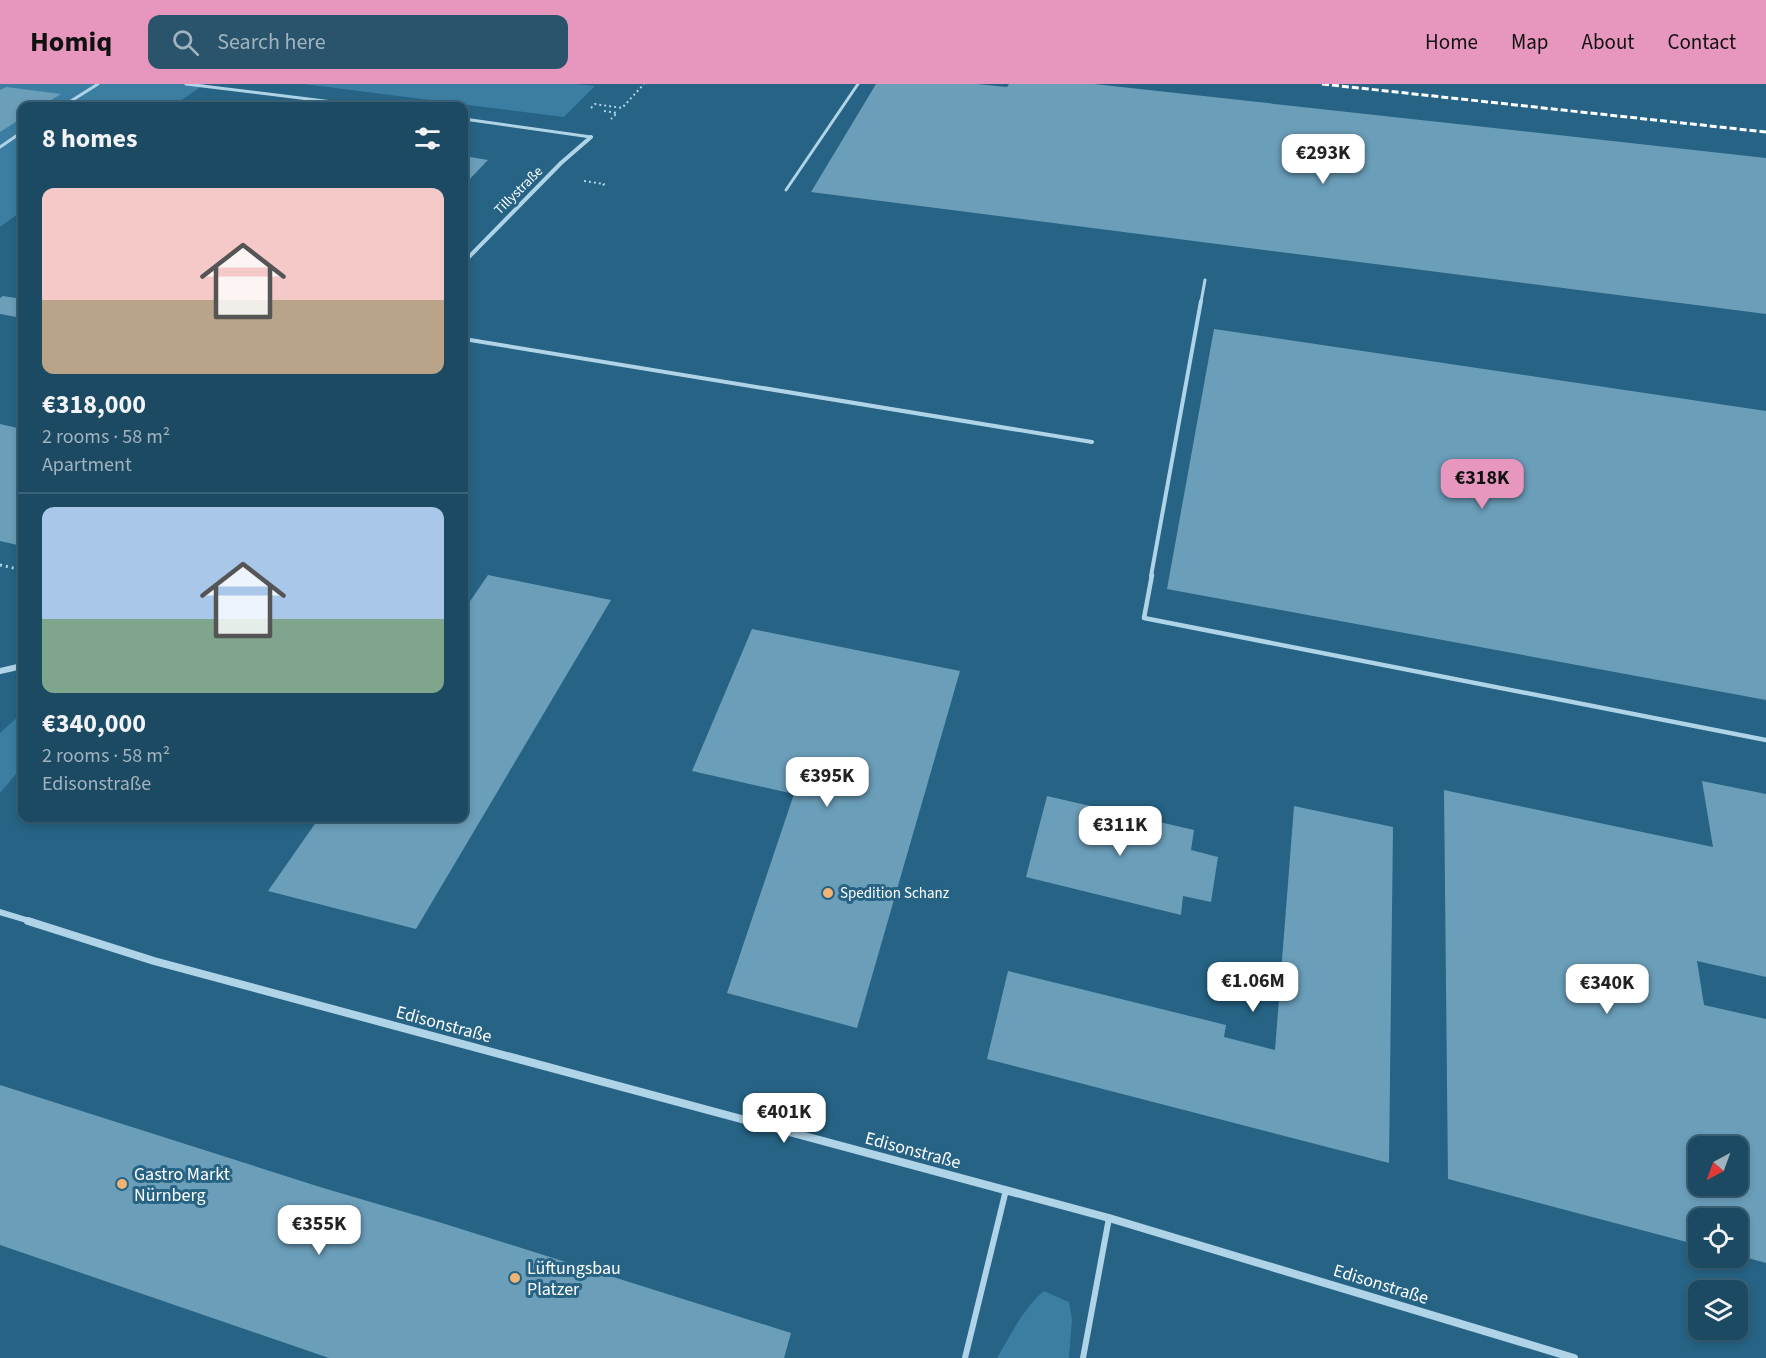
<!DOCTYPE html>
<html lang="en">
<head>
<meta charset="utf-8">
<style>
	:root { --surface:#1c4a63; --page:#29546c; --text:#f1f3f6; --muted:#a0b3be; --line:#3a6278; --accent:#e797bd }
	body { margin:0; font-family:"Source Sans 3",sans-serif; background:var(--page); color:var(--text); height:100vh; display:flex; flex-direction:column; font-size:22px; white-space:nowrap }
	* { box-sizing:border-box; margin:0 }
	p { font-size:20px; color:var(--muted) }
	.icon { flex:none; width:33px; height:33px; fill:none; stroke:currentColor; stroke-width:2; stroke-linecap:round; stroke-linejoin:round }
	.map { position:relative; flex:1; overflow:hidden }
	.side { position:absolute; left:18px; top:18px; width:450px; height:720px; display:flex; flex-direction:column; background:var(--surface); border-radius:12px; box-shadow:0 3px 9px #0003,0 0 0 2px var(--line) }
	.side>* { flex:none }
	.needle { width:39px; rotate:221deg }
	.buttons { position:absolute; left:1688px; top:1052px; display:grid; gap:12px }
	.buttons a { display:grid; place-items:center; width:60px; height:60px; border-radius:12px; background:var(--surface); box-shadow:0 3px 9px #0003,0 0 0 2px var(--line); font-size:30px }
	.price { position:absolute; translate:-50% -51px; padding:0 14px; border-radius:12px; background:#fff; color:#222; font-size:20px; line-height:39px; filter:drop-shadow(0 2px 3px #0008) }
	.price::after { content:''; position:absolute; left:50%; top:36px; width:18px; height:14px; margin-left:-9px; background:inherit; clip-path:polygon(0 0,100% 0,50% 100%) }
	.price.selected { background:var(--accent); color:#111 }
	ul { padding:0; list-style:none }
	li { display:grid; align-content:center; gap:12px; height:318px; padding:0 24px }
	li+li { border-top:2px solid var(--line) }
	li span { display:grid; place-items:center; height:186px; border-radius:12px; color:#555 }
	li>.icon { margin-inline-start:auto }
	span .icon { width:108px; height:108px; fill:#fffc; stroke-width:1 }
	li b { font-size:26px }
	h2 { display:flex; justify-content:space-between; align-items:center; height:72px; padding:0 24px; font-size:26px }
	header { display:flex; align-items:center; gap:36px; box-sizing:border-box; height:84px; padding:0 30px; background:var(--accent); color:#111 }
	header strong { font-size:28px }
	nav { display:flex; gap:33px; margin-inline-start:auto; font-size:21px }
	.search { width:420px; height:54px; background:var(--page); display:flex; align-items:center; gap:15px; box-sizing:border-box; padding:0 21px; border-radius:12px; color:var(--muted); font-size:22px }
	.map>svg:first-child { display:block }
</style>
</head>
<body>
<header>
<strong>Homiq</strong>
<div class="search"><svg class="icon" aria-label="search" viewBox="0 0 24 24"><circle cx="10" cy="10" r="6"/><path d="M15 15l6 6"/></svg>Search here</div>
<nav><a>Home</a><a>Map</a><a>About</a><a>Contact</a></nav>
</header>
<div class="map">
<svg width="1766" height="1274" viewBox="0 0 1766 1274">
	<rect width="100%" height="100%" fill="#266384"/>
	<!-- green -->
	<g fill="#3b7ea1">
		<polygon points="0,0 205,0 173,22 22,22 22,127 0,143"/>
		<polygon points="304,0 576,0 595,2 564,33"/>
		<polygon points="22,629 22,683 0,709 0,649"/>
		<path d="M1044,1207l25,11 3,17 -3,39h-72c14,-23 26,-50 47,-67z"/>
	</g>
	<!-- building -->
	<g fill="#6b9eb9" fill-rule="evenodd">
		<polygon points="876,0 977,0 1007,3 1009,0 1094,0 1766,74 1766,230 811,108"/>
		<polygon points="6,3 61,10 41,22 22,22 22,34 0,48 0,6"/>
		<polygon points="464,72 488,76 464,101"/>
		<polygon points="3,212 22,215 22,234 0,230 0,214"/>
		<polygon points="1214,245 1766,327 1766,616 1167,505"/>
		<polygon points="0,340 22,345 22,462 0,457"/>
		<polygon points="488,491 611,516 416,845 268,807 319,734 464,734 464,526"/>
		<polygon points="752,545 960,587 857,944 727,909 794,710 692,687"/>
		<path d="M1702,697l64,13v183l-69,-16 7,44 62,14v244l-29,-8v-37h-39v27l-250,-66 -4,-389 269,57zM1698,1062h39v39h-39z"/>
		<polygon points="1047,712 1194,746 1191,766 1218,773 1211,818 1183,812 1181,831 1026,793"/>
		<polygon points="1294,722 1393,743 1389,1079 987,975 1008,887 1226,941 1224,953 1275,966"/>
		<polygon points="0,1001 320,1103 442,1139 791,1249 784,1274 329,1274 0,1161"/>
	</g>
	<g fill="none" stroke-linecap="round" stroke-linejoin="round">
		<!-- path-far1 -->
		<g stroke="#b0d4e7" stroke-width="2" stroke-dasharray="2 3" stroke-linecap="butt">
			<polyline points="591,24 595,20 622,24 644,0"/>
			<polyline points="604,27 617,29 611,35"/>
			<polyline points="584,97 604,100 602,103"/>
		</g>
		<!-- path -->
		<polyline stroke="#b0d4e7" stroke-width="3" stroke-dasharray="2 4" stroke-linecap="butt" points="0,481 22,486"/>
		<!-- service-far3 -->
		<g stroke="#b0d4e7" stroke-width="3">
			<polyline points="186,0 365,22"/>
			<polyline points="63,22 98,0"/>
			<polyline points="464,35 591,53"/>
			<polyline points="0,63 22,48"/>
			<polyline points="786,106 858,0"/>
			<polyline points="1201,218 1205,196"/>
		</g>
		<!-- service-far2 -->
		<g stroke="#b0d4e7" stroke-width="4">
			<polyline points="464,255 1092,358"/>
			<polyline points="1151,492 1201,217"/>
		</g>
		<!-- service-far1 -->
		<polyline stroke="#b0d4e7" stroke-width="4.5" points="1152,491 1144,534 1766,656"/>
		<!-- service -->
		<g stroke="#b0d4e7" stroke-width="6">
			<polyline points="965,1274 1006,1106"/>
			<polyline points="1083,1274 1109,1134"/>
		</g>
		<!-- minor-far2 -->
		<polyline stroke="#b0d4e7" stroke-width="4" points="464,178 561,79 591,53"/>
		<!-- minor-far1 -->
		<g stroke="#b0d4e7" stroke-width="6">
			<polyline points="0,587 22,582"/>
			<polyline points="0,828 33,838"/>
		</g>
		<!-- minor -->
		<polyline stroke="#b0d4e7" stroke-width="8" points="28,837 154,877 1109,1134 1574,1274"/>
		<!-- rail -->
		<polyline stroke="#fff" stroke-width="3" stroke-dasharray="7 3" stroke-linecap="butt" points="1322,0 1766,48"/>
	</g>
	<!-- markers -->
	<g fill="#f0b475" stroke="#266384" stroke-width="2">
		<circle cx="828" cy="809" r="6"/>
		<circle cx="122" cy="1100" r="6"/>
		<circle cx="515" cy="1194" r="6"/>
	</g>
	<g text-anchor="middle" stroke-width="6" stroke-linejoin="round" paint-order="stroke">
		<!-- far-street labels -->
		<g font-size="14" fill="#fff" stroke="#266384">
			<text transform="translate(518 106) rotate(-45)" y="5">Tillystraße</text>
		</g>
		<!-- poi labels -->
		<g font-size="15" fill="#fff" stroke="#266384" text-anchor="start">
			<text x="840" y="814">Spedition Schanz</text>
		</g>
		<!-- near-street labels -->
		<g font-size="18" fill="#fff" stroke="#266384">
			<text transform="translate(444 940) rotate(15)" y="6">Edisonstraße</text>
			<text transform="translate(913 1066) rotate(15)" y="6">Edisonstraße</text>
			<text transform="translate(1381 1200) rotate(17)" y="6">Edisonstraße</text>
		</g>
		<!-- near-poi labels -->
		<g font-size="18" fill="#fff" stroke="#266384" text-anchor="start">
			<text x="134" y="1096">Gastro Markt<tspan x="134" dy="21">Nürnberg</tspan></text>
			<text x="527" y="1190">Lüftungsbau<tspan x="527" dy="21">Platzer</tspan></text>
		</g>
	</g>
</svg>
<div class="buttons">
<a><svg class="needle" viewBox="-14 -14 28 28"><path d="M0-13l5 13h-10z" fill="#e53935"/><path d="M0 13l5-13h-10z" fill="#a0b3be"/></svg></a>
<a><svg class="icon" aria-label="locate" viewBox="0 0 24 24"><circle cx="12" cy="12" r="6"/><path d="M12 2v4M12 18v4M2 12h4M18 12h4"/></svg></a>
<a><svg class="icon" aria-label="layers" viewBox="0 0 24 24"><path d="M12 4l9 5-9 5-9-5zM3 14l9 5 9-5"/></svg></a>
</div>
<b class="price" style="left:1323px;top:101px">€293K</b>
<b class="price selected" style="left:1482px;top:426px">€318K</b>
<b class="price" style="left:827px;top:724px">€395K</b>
<b class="price" style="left:1120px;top:773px">€311K</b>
<b class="price" style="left:1253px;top:929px">€1.06M</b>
<b class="price" style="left:1607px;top:931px">€340K</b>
<b class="price" style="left:784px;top:1060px">€401K</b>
<b class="price" style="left:319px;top:1172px">€355K</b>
<section class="side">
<h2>8 homes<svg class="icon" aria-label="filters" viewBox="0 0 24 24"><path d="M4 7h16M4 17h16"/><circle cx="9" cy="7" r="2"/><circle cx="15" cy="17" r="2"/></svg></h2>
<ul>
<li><span style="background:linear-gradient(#f6c9c9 60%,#b9a48a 0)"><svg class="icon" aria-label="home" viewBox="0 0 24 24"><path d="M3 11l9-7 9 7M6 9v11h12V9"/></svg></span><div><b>€318,000</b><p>2 rooms · 58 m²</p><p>Apartment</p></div></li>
<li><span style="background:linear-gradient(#a9c7e8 60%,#7fa58c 0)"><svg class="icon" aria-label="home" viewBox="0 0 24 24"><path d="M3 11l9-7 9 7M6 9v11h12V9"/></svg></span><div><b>€340,000</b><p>2 rooms · 58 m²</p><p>Edisonstraße</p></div></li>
</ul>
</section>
</div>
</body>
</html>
